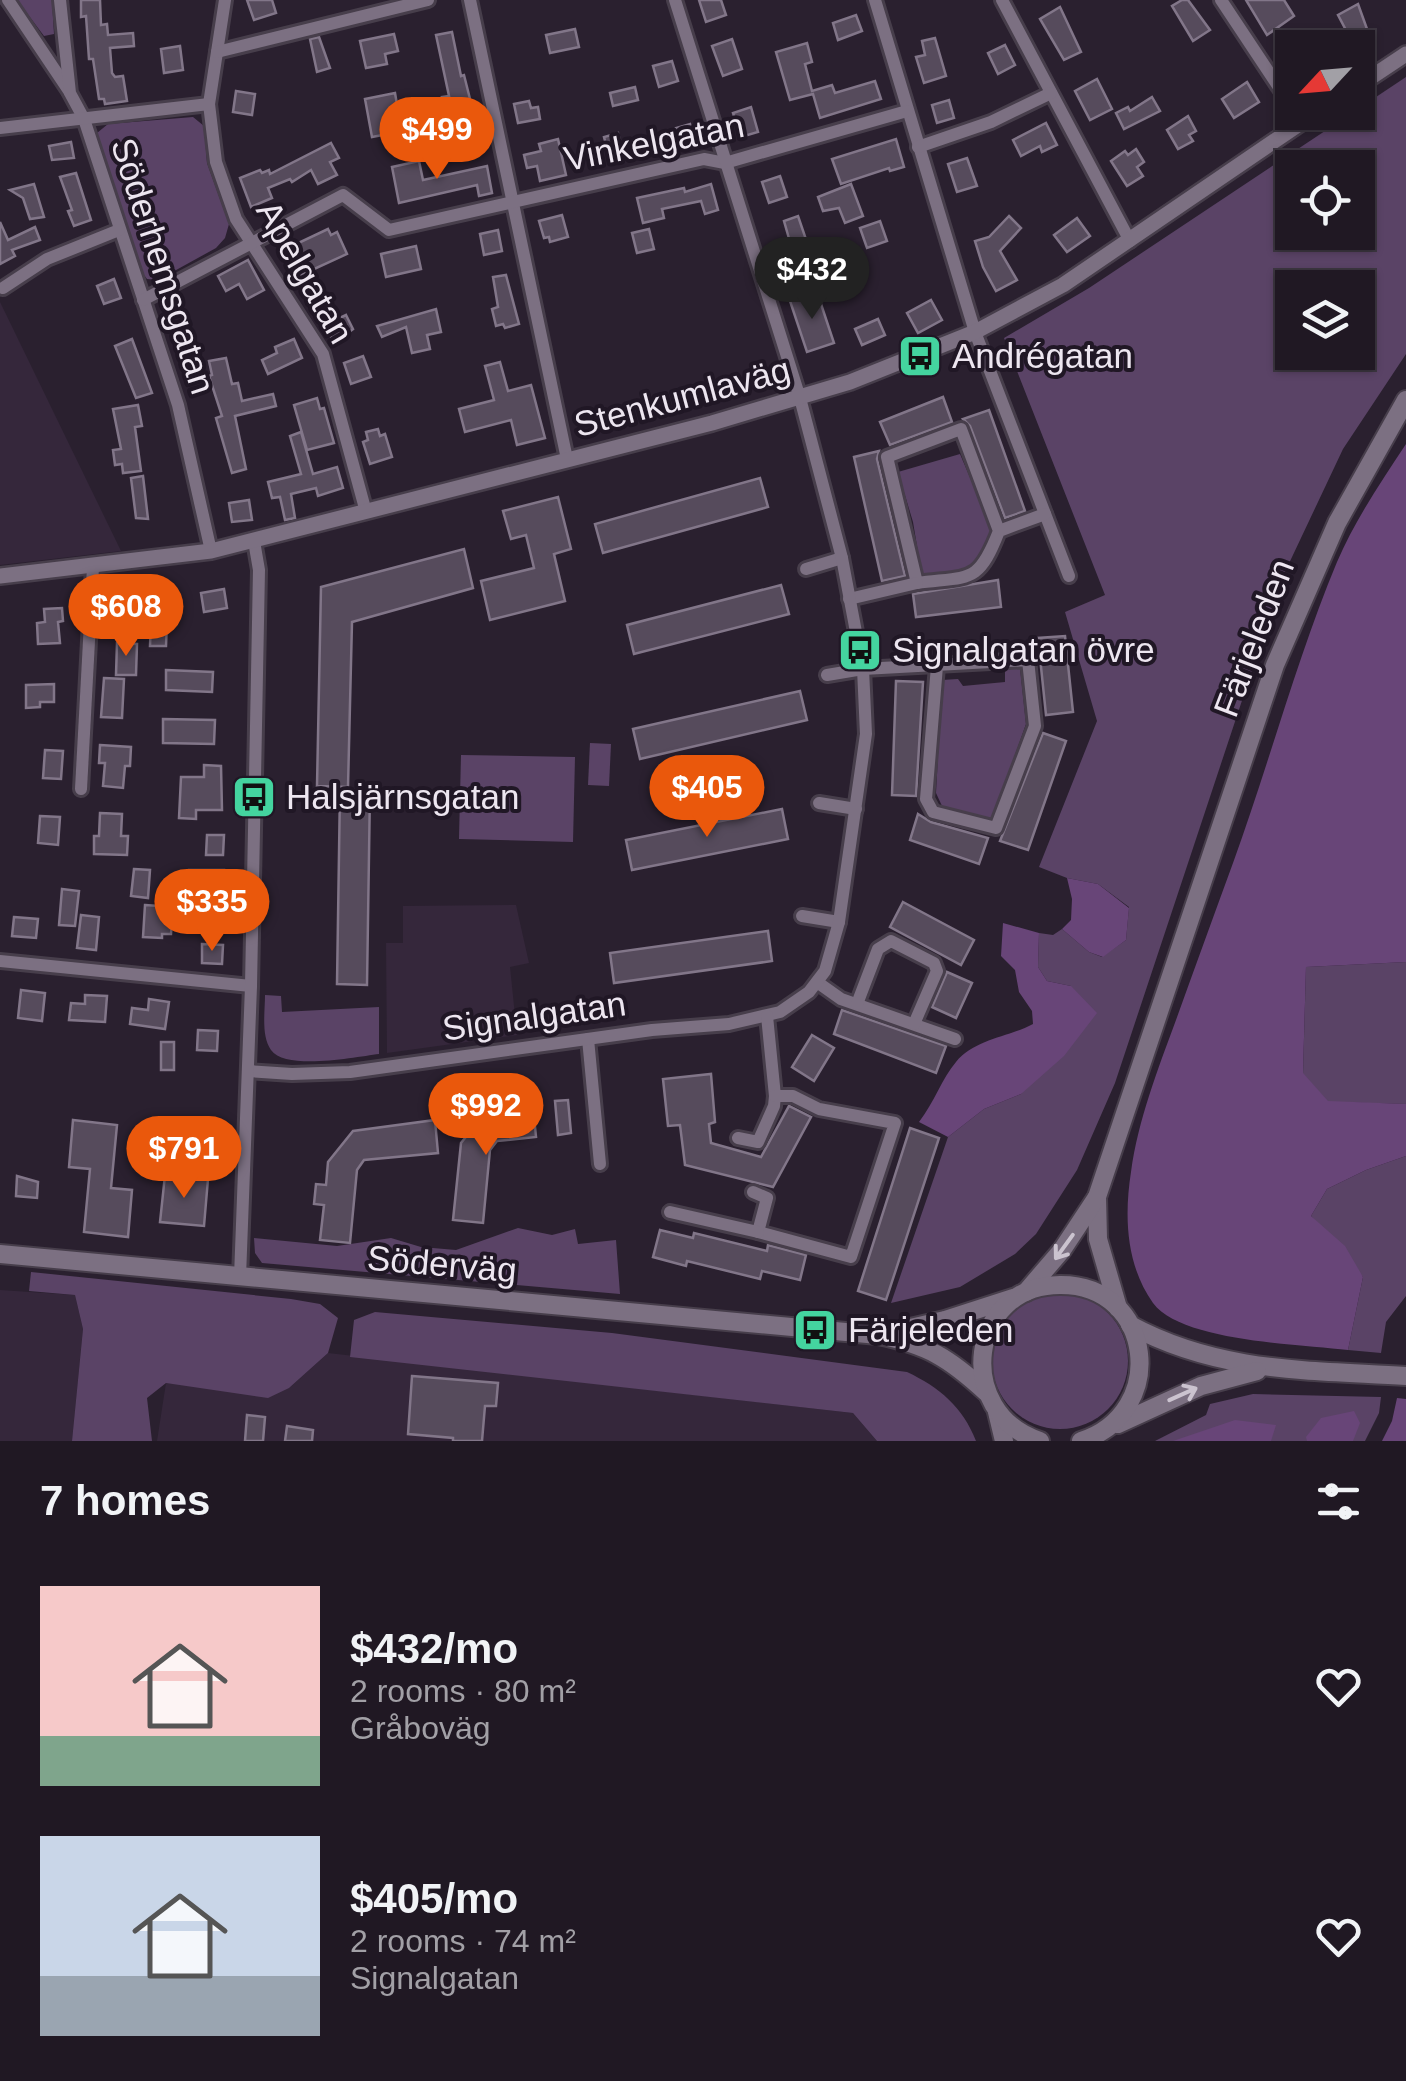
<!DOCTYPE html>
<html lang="en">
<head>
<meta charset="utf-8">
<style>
	:root { --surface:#201823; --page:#2d2530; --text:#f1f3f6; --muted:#a2a0a6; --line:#3d3741; --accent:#ea580c }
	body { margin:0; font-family:Helvetica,sans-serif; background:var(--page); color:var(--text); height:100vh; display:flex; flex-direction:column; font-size:38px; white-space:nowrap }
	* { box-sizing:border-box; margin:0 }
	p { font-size:32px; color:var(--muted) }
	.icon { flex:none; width:55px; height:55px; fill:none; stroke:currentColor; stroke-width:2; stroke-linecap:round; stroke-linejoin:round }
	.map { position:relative; height:1441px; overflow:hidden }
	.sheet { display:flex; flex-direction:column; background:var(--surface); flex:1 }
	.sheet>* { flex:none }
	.needle { width:65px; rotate:244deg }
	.tools { position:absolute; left:1275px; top:30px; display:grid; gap:20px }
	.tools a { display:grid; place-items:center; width:100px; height:100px; border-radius:0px; background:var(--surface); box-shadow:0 2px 8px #0004,0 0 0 2px var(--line); font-size:50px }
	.price { position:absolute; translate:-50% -85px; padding:0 22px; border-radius:35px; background:var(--accent); color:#fff; font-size:32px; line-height:65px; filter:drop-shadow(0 2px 5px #0008) }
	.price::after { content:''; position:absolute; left:50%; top:60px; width:30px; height:22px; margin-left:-15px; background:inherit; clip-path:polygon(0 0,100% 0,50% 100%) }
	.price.selected { background:#222; color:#fff }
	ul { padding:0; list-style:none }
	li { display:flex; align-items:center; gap:30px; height:250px; padding:0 40px }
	li span { display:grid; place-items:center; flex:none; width:280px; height:200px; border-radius:0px; color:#555 }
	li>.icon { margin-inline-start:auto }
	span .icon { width:120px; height:120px; fill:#fffc; stroke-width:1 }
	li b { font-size:42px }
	h2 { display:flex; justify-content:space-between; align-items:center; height:120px; padding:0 40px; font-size:42px }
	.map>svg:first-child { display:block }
</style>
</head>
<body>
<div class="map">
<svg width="1406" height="1441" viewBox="0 0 1406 1441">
	<rect width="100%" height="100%" fill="#2a202f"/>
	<!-- built -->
	<g fill="#35273b">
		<polygon points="0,302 121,551 0,565"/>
		<polygon points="516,905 529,963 510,967 517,1035 387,1053 386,943 403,943 403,906"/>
		<polygon points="0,1290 75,1295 83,1329 72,1441 0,1441"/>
		<polygon points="328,1353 853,1413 877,1441 157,1441 166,1383 289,1388"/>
	</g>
	<!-- green -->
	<g fill="#5a4366" fill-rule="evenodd">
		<polygon points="17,0 52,0 54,34 44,36"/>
		<path d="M1406,77v277l-63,95 -59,125 -169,509 -38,87 -41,64 -21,20 -55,33 -69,16 57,-166 36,-28 37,-15 50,-108 -24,-5 -9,-14 1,-34 14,2 9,-6 27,23 13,5 24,-17 3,-33 -31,-23 -31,-6 -28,-11 58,-146 -32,-109 40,-17 -101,-257 85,-50 263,-175 6,-1v-3zM1292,168h66v64h-66zM1292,288h66v64h-66z"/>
		<polygon points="193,117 204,126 207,163 229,224 225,238 216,248 158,280 147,279 140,270 97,141 97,133 108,124"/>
		<path d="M960,454l32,75c-16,49 -22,41 -70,47l-9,-54 -15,-50z"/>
		<polygon points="1020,668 1026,724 992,820 942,806 936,793 942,680 958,679 963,686 1005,682 1005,669"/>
		<polygon points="590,743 611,744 609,786 588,785"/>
		<polygon points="461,755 575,757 573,842 459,839"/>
		<polygon points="1406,962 1406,1104 1328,1102 1303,1074 1306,967"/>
		<path d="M265,995l16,1 1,16 97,-5v47c-24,3 -93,17 -108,-4 -10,-14 -6,-38 -6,-55z"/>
		<polygon points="1406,1156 1406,1296 1386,1322 1381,1353 1348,1350 1363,1277 1311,1216 1327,1189 1366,1170"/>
		<polygon points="518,1228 552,1235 575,1229 578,1244 616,1240 620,1294 262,1263 255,1253 254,1238 337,1246 391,1238 421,1247 456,1250"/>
		<polygon points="31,1272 291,1299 320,1304 338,1318 328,1353 289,1388 268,1398 166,1383 147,1398 152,1441 72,1441 83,1329 75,1295 29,1291"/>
		<circle cx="1060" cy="1361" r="68"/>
		<path d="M375,1312l237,21 295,39c32,15 56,35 69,69h-99l-24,-28 -503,-56 4,-37z"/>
		<polygon points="1253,1394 1381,1397 1379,1413 1365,1441 1155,1441 1206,1415 1210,1404"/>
	</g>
	<!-- forest -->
	<g fill="#684578">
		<path d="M1406,444v518l-100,5 -3,106 25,28 78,3v52l-40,14 -39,19 -16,27 34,30 18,31 -15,73c-48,-6 -166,-8 -195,-47 -27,-38 -29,-86 -22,-131 7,-52 27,-103 45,-152 19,-53 38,-105 57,-157 36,-99 64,-205 104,-301 18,-42 44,-80 69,-118z"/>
		<polygon points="1067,878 1098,884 1129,908 1126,940 1103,957 1089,952 1062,929 1071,920 1072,899"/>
		<path d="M1003,923l36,10 -1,34 9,14 24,5 26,27 -33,43 -43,38 -37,15 -36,28 -29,-15c15,-19 23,-44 37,-60 19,-23 53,-25 77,-38l-1,-13 -13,-19 -4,-22 -14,-14z"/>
		<polygon points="1397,1398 1406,1399 1406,1441 1382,1441 1392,1421"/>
		<polygon points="1354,1411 1360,1423 1353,1441 1307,1441 1306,1437 1321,1418"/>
		<polygon points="1235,1420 1276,1425 1271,1441 1173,1441"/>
	</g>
	<!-- building -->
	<g fill="#564b5c" stroke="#827689" stroke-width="2.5">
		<polygon points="81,0 100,0 101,25 107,24 108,35 133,33 134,46 110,48 112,73 115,77 123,76 127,101 105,104 104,99 99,99 93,59 89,59 86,16 81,17"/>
		<polygon points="247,0 272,0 276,13 254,20"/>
		<polygon points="699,0 721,0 726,15 706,22"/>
		<polygon points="1182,0 1188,0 1210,30 1193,41 1172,6"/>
		<polygon points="1246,0 1284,0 1294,16 1267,35"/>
		<polygon points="1358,4 1367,29 1355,36 1351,30 1347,32 1338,15"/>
		<polygon points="1060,7 1081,52 1064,60 1040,19"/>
		<polygon points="856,15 862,31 838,40 833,23"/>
		<polygon points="575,29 579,47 550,53 546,35"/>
		<polygon points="452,32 461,76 464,75 475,119 456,122 453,107 445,109 442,97 449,96 436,35"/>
		<polygon points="394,34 398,51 385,54 387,64 366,68 360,41"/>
		<polygon points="319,37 330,68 317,72 310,39"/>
		<polygon points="935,38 946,76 924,83 916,57 925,55 922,41"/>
		<polygon points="732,39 742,69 723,76 712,46"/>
		<polygon points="807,43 812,62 805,64 812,91 832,85 835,93 875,81 881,99 820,118 813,94 790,100 776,52"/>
		<polygon points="1005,45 1015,65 998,74 988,53"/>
		<polygon points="180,46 183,70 164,73 161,49"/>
		<polygon points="672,61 678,81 659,87 653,66"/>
		<polygon points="1097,79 1112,109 1090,120 1075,91"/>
		<polygon points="1247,82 1259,102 1234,118 1222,99"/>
		<polygon points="635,87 638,100 613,106 610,93"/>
		<polygon points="236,91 255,94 252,115 233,112"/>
		<polygon points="395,93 399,116 390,118 393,133 372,137 365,99"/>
		<polygon points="1152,97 1160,111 1124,129 1116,113 1128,107 1130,111"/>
		<polygon points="949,100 954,118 937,123 932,105"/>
		<polygon points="529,101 531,108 538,107 540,119 518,123 514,104"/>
		<polygon points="751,107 758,132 741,137 733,113"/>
		<polygon points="1188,116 1196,131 1189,135 1193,141 1178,149 1167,130"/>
		<polygon points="1046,123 1057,145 1042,152 1040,146 1021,156 1013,140"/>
		<polygon points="690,124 695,146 672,152 669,138 678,136 676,128"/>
		<polygon points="618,133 624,155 610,159 604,137"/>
		<polygon points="558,139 566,175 540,181 537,166 527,168 524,155 541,151 539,144"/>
		<polygon points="896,139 904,167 890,171 889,168 841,184 832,159"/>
		<polygon points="71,142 74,158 52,160 49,146"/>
		<polygon points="331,143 339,158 330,162 337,175 318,184 311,170 292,182 290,179 268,188 272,198 251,207 240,178 260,170 262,173 269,170 270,174"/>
		<polygon points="1136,149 1144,162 1137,167 1143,176 1127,186 1111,161 1125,151 1128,155"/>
		<polygon points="967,158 977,186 957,192 948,164"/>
		<polygon points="419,161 423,180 487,166 492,193 479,196 477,185 399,203 392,167"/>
		<polygon points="76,173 91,220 74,226 68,211 72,210 60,177"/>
		<polygon points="780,176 787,197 769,203 762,182"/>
		<polygon points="34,184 44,217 30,219 23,198 10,190"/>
		<polygon points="711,184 718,210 705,214 701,201 662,209 664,218 643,223 637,198 684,188 685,192"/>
		<polygon points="851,184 863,216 845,223 839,208 823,211 818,197"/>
		<polygon points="562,215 568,237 550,242 549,237 544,238 539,221"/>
		<polygon points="798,216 813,260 788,268 781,246 790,242 784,221"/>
		<polygon points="1009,216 1021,228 1000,251 1017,280 996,291 983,267 975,241 989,237"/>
		<polygon points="1077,218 1090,236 1067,252 1054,235"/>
		<polygon points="880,221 887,241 867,248 860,228"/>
		<polygon points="0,222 8,240 35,227 40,240 12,250 15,256 0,264"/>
		<polygon points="328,229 331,235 337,232 347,254 301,275 290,253 297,250 294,245"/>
		<polygon points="649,229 654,249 637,253 632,233"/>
		<polygon points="498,230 502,251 484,255 480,234"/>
		<polygon points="416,246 421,269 386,277 381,254"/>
		<polygon points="248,260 264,290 247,299 239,284 226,291 218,276"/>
		<polygon points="851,266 856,279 829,289 824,275"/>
		<polygon points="506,275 519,324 505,328 503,324 496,326 492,309 498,307 493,277"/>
		<polygon points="114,279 121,298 104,304 97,286"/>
		<polygon points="817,292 834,343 807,352 790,301"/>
		<polygon points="931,300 942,320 918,333 907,313"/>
		<polygon points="436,309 441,332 427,335 430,349 412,353 406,327 382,337 377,326"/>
		<polygon points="346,315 353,329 334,343 325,325"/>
		<polygon points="878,319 885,335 862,345 855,329"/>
		<polygon points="132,339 152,393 136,398 115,346"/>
		<polygon points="294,339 302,358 268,374 262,360 277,353 275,347"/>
		<polygon points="363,356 371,377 351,384 344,363"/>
		<polygon points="226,358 232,384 238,383 242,401 273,394 276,406 235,416 246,469 232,473 216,418 222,416 209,376 212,375 209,361"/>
		<polygon points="500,362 508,391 531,385 545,438 517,445 511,420 465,432 459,409 494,400 485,366"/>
		<polygon points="943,397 952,422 890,445 880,422"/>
		<polygon points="317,398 320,409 324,408 334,443 307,450 294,405"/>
		<polygon points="138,405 142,426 135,427 141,471 123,473 122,464 115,465 113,450 121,449 113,409"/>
		<polygon points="989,410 1025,511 1005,518 970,426 963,419"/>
		<polygon points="378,429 380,436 385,434 392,457 370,464 363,442 368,440 366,432"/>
		<polygon points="301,432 313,474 337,467 343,488 318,496 316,488 291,494 295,518 285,520 280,497 272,498 268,482 301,474 290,436"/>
		<polygon points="879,451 877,459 905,576 882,581 854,457"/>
		<polygon points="143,476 148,519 136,518 131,478"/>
		<polygon points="760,478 768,507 603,553 595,524"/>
		<polygon points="558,497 571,549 554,554 565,601 490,620 481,581 534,568 526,535 511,539 503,511"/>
		<polygon points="249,500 252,520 232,522 229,503"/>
		<polygon points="464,549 473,588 352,622 348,787 317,786 321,587"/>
		<polygon points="998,580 1001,607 916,617 913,594"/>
		<polygon points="781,585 789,614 634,654 627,625"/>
		<polygon points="224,589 227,608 204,612 201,593"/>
		<polygon points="152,596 168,596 166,646 150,646"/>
		<polygon points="107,597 129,598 126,636 104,634"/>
		<polygon points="62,608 63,621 58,622 60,643 38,644 37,623 45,622 44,609"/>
		<polygon points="1065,636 1073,712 1046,715 1038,638"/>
		<polygon points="117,643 137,644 136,675 116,675"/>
		<polygon points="166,670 213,672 212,692 166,690"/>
		<polygon points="104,678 124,679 122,718 101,717"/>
		<polygon points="896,681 923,682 916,796 892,795"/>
		<polygon points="54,684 54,702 40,702 40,707 26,708 26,685"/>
		<polygon points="800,691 807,720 640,759 633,729"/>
		<polygon points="163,719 215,720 214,744 163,743"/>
		<polygon points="1043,733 1066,741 1028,850 1000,841"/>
		<polygon points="100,745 131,747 130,766 125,766 123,788 103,786 105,763 99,763"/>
		<polygon points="45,750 63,751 61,779 43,778"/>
		<polygon points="204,765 221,766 222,810 196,810 196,819 179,818 181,777 204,777"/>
		<polygon points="340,789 370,790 367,985 337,984"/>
		<polygon points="782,809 788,839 632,870 626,840"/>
		<polygon points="100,813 122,814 121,836 128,836 127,855 94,854 94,836 99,836"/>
		<polygon points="918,814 931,822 988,838 979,864 910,840"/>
		<polygon points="40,816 60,817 58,845 38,843"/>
		<polygon points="207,835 224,835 223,855 206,855"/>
		<polygon points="134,869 150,870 148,898 131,896"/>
		<polygon points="189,870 224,870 224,881 189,882"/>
		<polygon points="228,881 228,901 201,902 200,882"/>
		<polygon points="62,889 79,891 75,926 59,925"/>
		<polygon points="903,902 974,940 961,965 890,927"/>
		<polygon points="145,905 173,907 171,934 162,934 162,938 143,937"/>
		<polygon points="81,915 99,917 96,950 77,948"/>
		<polygon points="14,917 38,919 36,938 12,936"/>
		<polygon points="768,931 772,961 614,983 610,953"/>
		<polygon points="202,944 223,945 222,964 202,963"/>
		<polygon points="947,972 972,983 956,1018 932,1007"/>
		<polygon points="21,990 45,993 42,1021 18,1018"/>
		<polygon points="85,995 107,996 105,1022 69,1020 71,1003 85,1004"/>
		<polygon points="149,999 169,1002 165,1029 130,1024 132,1008 148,1010"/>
		<polygon points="842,1010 946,1046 936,1073 834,1034"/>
		<polygon points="198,1030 218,1031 217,1051 197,1050"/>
		<polygon points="812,1035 834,1048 814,1081 792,1067"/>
		<rect x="161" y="1042" width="13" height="28"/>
		<polygon points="711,1074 715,1122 709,1124 711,1143 761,1157 789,1106 811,1117 773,1187 685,1165 680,1125 668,1126 663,1079"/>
		<polygon points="568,1100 571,1133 558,1135 555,1101"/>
		<polygon points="533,1107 536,1137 497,1141 490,1150 483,1223 453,1220 461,1143 486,1112"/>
		<polygon points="73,1120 117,1125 111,1188 132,1190 128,1237 84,1232 90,1169 69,1167"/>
		<polygon points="435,1120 438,1153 364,1160 357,1170 350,1243 320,1240 324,1205 314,1204 316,1184 326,1185 328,1162 353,1131"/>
		<polygon points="910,1128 939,1138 886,1300 858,1291"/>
		<polygon points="165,1175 208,1179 204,1226 160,1222"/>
		<polygon points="17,1176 38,1182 37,1198 16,1196"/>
		<polygon points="660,1230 693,1238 694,1233 767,1251 768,1245 806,1255 800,1280 762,1271 760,1279 687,1261 686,1266 653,1257"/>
		<polygon points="412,1376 498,1383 496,1406 485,1406 482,1441 453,1441 453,1438 408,1434"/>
		<polygon points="247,1415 265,1417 263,1441 245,1441"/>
		<polygon points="287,1426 313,1430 312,1441 285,1441"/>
	</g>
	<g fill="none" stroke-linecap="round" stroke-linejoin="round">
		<!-- minor casing -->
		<g stroke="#473e4b" stroke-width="18">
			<g id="minor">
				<polyline points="8,0 69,91"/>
				<polyline points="60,0 70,93 84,119 178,405 211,551"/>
				<polyline points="225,0 209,104 216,162 236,219 323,354 366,512"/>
				<polyline points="470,0 567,459"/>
				<polyline points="875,0 975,332 1069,576"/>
				<polyline points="1002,0 1130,241"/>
				<polyline points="1221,0 1292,107"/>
				<polyline points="217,52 428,0"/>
				<polyline points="0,128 209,104"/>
				<polyline points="918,147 991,122 1051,93"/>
				<polyline points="3,288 47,259 119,230"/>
				<polyline points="143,300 343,195 389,230 704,159 725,163 907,111"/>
				<path d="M999,531l-38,-102 -74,28 30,126c53,-7 61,2 82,-52l46,-17"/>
				<polyline points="806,569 842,558"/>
				<polyline points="849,599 917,583"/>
				<polyline points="827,675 863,669 1028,660 1035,726 996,828 933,812 926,799 937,666"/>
				<polyline points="81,789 93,567"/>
				<polyline points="819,803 856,809"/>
				<polyline points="802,916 839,922"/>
				<polyline points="0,961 251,986"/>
				<polyline points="817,982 841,999 955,1039"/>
				<polyline points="857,1004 878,949 891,941 934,963 937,971 914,1024"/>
				<polyline points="588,1039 600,1164"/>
				<polyline points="248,1071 292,1074 350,1072 652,1030 729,1024 780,1012 809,992 825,971 839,922 866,734 863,669 842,558 800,398 675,0"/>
				<polyline points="738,1138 758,1142 774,1106 775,1096 767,1016"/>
				<polyline points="753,1192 767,1198 758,1232 851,1257 895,1123 819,1109 793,1096 775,1096"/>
				<polyline points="670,1212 758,1232"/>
				<polyline points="240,1277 251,986 259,570 254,541"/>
			</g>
		</g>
		<!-- tertiary casing -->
		<g stroke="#473e4b" stroke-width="20">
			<g id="tertiary">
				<polyline points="1358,86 1406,54"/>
				<polyline points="0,576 211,551 712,423 850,382 975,332 1063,285 1317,112"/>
			</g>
		</g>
		<!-- secondary casing -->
		<g stroke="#473e4b" stroke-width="22">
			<g id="secondary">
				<polyline points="1097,1197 1098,1239 1118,1308"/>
				<path d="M0,1254l878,81c50,10 71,23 108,57"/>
				<polyline points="1026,1292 1062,1250 1097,1197 1275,665 1337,523 1406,400"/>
				<path d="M1130,1325c89,48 178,45 276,51"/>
				<polyline points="889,1333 945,1320 1013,1298"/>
				<polyline points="997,1412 1004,1441"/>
				<polyline points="1118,1424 1201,1386 1257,1371"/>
				<path d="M1040,1441c-87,-28 -72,-157 21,-156 93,0 108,128 20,156"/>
			</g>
		</g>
		<!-- minor -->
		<use href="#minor" stroke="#7c7082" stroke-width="12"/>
		<!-- tertiary -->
		<use href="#tertiary" stroke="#7c7082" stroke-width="15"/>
		<!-- secondary -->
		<use href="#secondary" stroke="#7c7082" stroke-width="18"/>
	</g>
	<!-- one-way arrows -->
	<defs><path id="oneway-shaft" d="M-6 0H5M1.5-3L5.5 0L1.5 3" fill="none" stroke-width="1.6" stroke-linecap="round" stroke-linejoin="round" transform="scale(2.5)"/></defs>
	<g stroke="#cbc3cf">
		<use href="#oneway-shaft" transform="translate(1064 1247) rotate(126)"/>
		<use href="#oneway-shaft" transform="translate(1183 1394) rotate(-24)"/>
	</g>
	<!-- icons -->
	<defs>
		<g id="bus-square" transform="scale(2.25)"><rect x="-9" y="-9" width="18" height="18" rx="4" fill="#44d49f" stroke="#201725"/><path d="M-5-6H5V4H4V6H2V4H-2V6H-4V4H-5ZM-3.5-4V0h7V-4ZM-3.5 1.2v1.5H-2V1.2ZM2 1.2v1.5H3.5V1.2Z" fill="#111"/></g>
	</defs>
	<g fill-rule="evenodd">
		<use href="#bus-square" x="920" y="356"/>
		<use href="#bus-square" x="860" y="650"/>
		<use href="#bus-square" x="254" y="797"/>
		<use href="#bus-square" x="815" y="1330"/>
	</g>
	<g text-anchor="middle" stroke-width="8" stroke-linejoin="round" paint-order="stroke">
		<!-- street labels -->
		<g font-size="35" fill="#ede6f0" stroke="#201725">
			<text transform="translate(654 142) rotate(-11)" y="12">Vinkelgatan</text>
			<text transform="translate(163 266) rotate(72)" y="12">Söderhemsgatan</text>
			<text transform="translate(305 272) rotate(60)" y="12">Apelgatan</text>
			<text transform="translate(682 397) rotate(-15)" y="12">Stenkumlaväg</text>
			<text transform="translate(1254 638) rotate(-69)" y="12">Färjeleden</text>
			<text transform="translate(534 1016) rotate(-8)" y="12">Signalgatan</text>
			<text transform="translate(442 1264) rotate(5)" y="12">Söderväg</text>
		</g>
		<!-- poi labels -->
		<g font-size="35" fill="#ede6f0" stroke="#201725" text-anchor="start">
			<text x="952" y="368">Andrégatan</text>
			<text x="892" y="662">Signalgatan övre</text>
			<text x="286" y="809">Halsjärnsgatan</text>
			<text x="848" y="1342">Färjeleden</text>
		</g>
	</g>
</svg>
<div class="tools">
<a><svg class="needle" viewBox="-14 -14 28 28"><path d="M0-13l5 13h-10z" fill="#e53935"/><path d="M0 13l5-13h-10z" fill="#a2a0a6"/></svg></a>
<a><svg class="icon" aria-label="locate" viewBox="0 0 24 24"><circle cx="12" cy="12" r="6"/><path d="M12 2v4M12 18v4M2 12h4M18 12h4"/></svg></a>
<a><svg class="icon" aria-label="layers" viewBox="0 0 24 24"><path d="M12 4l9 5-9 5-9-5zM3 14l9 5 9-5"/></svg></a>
</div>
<b class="price" style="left:437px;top:182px">$499</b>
<b class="price selected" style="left:812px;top:322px">$432</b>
<b class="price" style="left:126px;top:659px">$608</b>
<b class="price" style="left:707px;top:840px">$405</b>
<b class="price" style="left:212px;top:954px">$335</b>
<b class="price" style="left:486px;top:1158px">$992</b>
<b class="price" style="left:184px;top:1201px">$791</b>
</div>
<section class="sheet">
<h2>7 homes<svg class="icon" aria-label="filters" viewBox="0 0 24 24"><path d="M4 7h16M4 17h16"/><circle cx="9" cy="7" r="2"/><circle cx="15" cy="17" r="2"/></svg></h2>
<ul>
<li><span style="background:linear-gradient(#f6c9c9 75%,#7fa58c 0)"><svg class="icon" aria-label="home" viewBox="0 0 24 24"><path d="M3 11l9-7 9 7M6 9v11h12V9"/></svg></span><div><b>$432/mo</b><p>2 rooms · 80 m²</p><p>Gråboväg</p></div><svg class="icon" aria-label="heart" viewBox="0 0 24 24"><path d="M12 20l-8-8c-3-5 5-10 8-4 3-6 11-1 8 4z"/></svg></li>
<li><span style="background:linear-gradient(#c9d6e8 70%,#9aa5b1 0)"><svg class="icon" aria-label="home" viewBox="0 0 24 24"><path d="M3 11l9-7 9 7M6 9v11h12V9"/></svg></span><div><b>$405/mo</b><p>2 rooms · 74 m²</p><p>Signalgatan</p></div><svg class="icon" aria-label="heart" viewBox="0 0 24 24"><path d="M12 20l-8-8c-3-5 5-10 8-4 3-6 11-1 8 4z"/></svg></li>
</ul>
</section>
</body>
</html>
